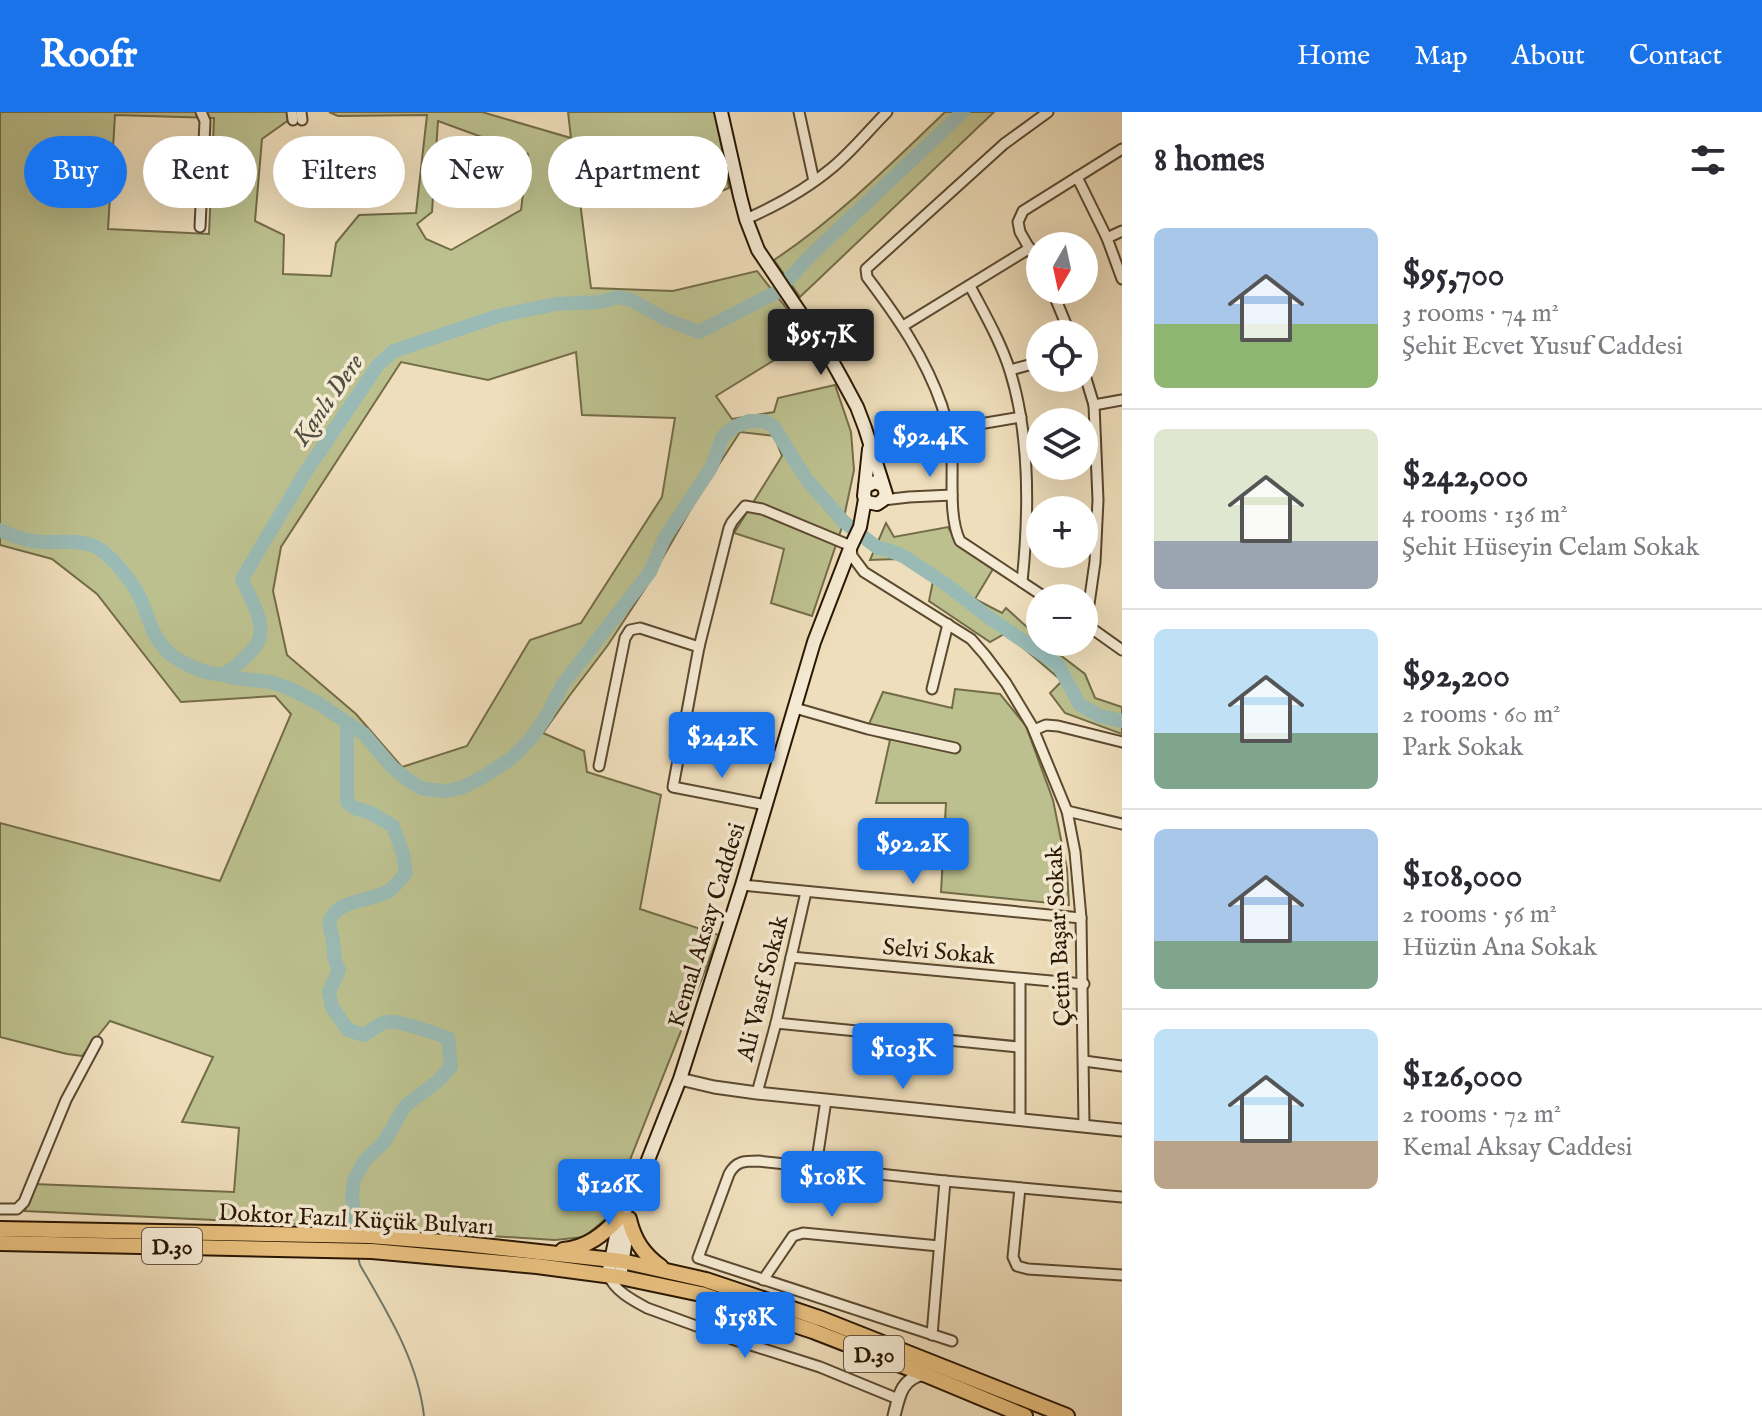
<!DOCTYPE html>
<html lang="en">
<head>
<meta charset="utf-8">
<style>
	:root { --surface:#fff; --page:#f7f7f7; --text:#2b2b33; --muted:#7c7c81; --line:#e1e1e2; --accent:#1a73e8 }
	body { margin:0; font-family:"IM FELL English",serif; background:var(--page); color:var(--text); height:100vh; display:flex; flex-direction:column; font-size:30px; white-space:nowrap }
	* { box-sizing:border-box; margin:0 }
	p { font-size:26px; color:var(--muted) }
	.icon { flex:none; width:44px; height:44px; fill:none; stroke:currentColor; stroke-width:2; stroke-linecap:round; stroke-linejoin:round }
	.map { position:relative; flex:1; overflow:hidden }
	.drawer { display:flex; flex-direction:column; background:var(--surface); width:640px }
	.drawer>* { flex:none }
	.hud { position:absolute; left:24px; top:24px; width:760px; height:72px; display:flex; gap:16px }
	.needle { width:52px; rotate:189deg }
	.tools { position:absolute; left:1026px; top:120px; display:grid; gap:16px }
	.tools a { display:grid; place-items:center; width:72px; height:72px; border-radius:50%; background:var(--surface); box-shadow:0 8px 32px #0002; font-size:40px }
	.price { position:absolute; translate:-50% -68px; padding:0 18px; border-radius:8px; background:var(--accent); color:#fff; font-size:26px; line-height:52px; filter:drop-shadow(0 2px 4px #0008) }
	.price::after { content:''; position:absolute; left:50%; top:48px; width:24px; height:18px; margin-left:-12px; background:inherit; clip-path:polygon(0 0,100% 0,50% 100%) }
	.price.selected { background:#222; color:#fff }
	ul { padding:0; list-style:none }
	li { display:flex; align-items:center; gap:24px; height:200px; padding:0 32px }
	li+li { border-top:2px solid var(--line) }
	li span { display:grid; place-items:center; flex:none; width:224px; height:160px; border-radius:12px; color:#555 }
	li>.icon { margin-inline-start:auto }
	span .icon { width:96px; height:96px; fill:#fffc; stroke-width:1 }
	li b { font-size:34px }
	h2 { display:flex; justify-content:space-between; align-items:center; height:96px; padding:0 32px; font-size:34px }
	.pill { padding:0 28px; border-radius:36px; background:var(--surface); box-shadow:0 8px 32px #0002; font-size:28px; line-height:72px }
	.pill.selected { background:var(--accent); color:#fff }
	header { display:flex; align-items:center; gap:48px; box-sizing:border-box; height:112px; padding:0 40px; background:var(--accent); color:#fff }
	header strong { font-size:38px }
	nav { display:flex; gap:44px; margin-inline-start:auto; font-size:28px }
	main { display:flex; flex:1; min-height:0 }
	.map>svg:first-child { display:block }
</style>
</head>
<body>
<header>
<strong>Roofr</strong>
<nav><a>Home</a><a>Map</a><a>About</a><a>Contact</a></nav>
</header>
<main>
<div class="map">
<svg width="1122" height="1304" viewBox="0 0 1122 1304">
	<rect width="100%" height="100%" fill="#efdebb"/>
	<filter id="stains"><feTurbulence type="fractalNoise" baseFrequency=".0025" numOctaves="4"/><feColorMatrix values="0 0 0 0 .2 0 0 0 0 .09 0 0 0 0 .02 0 0 0 .5 -.17"/></filter>
	<radialGradient id="worn" r=".72"><stop offset=".6" stop-color="#630" stop-opacity="0"/><stop offset="1" stop-color="#630" stop-opacity=".3"/></radialGradient>
	<!-- green -->
	<g fill="#bcc08e" stroke="#736c48" stroke-width="2" fill-rule="evenodd">
		<path d="M0,0h300l-38,27 -7,82 29,14 -1,39 48,2 5,-33 23,-28 57,-2 11,-98 -89,1 -9,-4h153l89,26 -3,-26h148l13,76c-45,21 -101,9 -150,6l12,94 82,3 84,-20 53,67 -94,58 16,23 42,-7 4,-14 57,-13 16,47 3,38 -12,57 -30,89 -41,-13 13,-54 -50,-16 48,-77 -8,-20 -34,-4 -44,68 -50,87 -38,58 -38,50 -27,38 41,18 3,21 74,23 -21,114 79,26 -112,283 -23,19 -29,3 -236,-15 -294,-14 9,-27 200,8 5,-64 -57,-6 31,-65 -103,-36 -28,35 -15,-2 -67,-17v-214l220,58 71,-167 -16,-18 -94,6 -84,-108 -45,-35 -52,-14zM115,3l99,3 -5,116 -101,-5zM438,9l90,33 -7,56 -70,40 -25,-11 -9,-15 15,-12zM576,240l6,63 93,3 -13,79 -81,126 -51,17 -63,106 -65,21 -46,-53 -69,-59 -14,-64 8,-44 120,-185 87,18z"/>
		<path d="M945,0h49l-194,185 -26,-37c63,-42 117,-96 171,-148z"/>
		<polygon points="886,411 894,425 948,415 957,431 993,457 975,487 1002,501 1006,496 1040,527 1040,530 1043,530 1085,562 1095,586 1122,595 1122,622 1065,601 1050,581 1062,569 1006,521 990,530 929,489 933,469 897,447 870,448"/>
		<polygon points="955,577 1000,582 1026,614 1053,688 1067,757 1069,793 941,780 946,691 876,691 890,628 865,621 883,580 952,596"/>
	</g>
	<g fill="none" stroke-linecap="round" stroke-linejoin="round">
		<!-- stream -->
		<g stroke="#6d796d" stroke-width="2">
			<polyline points="355,1109 355,1119"/>
			<path d="M358,1145l2,8c27,47 58,96 64,151"/>
		</g>
		<!-- river -->
		<g stroke="#9abbb5" stroke-width="14">
			<path d="M0,418c12,6 28,11 41,12 19,1 43,-4 60,8 14,10 35,36 41,52 7,18 11,35 25,49 10,10 40,25 55,23 9,-1 32,-24 36,-32 9,-20 -9,-45 -16,-63l63,-106 73,-108 16,-14 104,-35 58,-12 45,-2 17,-5 13,3 36,20 32,12 78,-40 32,-35 154,-145"/>
			<polyline points="222,562 234,566 271,570 293,578 318,591 364,622 392,655 408,668 423,677 446,679 461,676 483,665 513,645 533,624 547,603 563,572 650,460 664,427 711,356 723,324 734,315 749,309 764,309 773,314 807,368 844,410 878,436 888,438 903,444 947,473 987,504 1058,553 1080,593 1100,604 1122,609"/>
			<path d="M347,611v79l8,6 16,5 22,13 10,28 3,19c-5,6 -11,13 -17,18 -15,9 -49,10 -57,25 -5,9 -1,15 1,24 2,13 -1,16 6,30l-10,22 3,15 16,23 16,5c7,-4 14,-11 22,-13 12,-2 49,11 62,16l3,29 -13,14 -33,25 -21,36 -19,18 -11,20 -2,17 3,24"/>
		</g>
		<!-- minor casing -->
		<g stroke="#5b4930" stroke-width="13">
			<g id="minor">
				<polyline points="292,0 293,8"/>
				<polyline points="301,0 302,8"/>
				<polyline points="799,0 814,69"/>
				<polyline points="1077,65 1107,126 1122,167"/>
				<path d="M746,107c32,-14 61,-30 87,-52 20,-17 36,-37 54,-55"/>
				<polyline points="200,115 205,9 201,0"/>
				<polyline points="1107,126 1122,119"/>
				<polyline points="1040,155 1020,120 1018,110 1023,99 1122,37"/>
				<path d="M970,174c14,27 31,56 40,85 20,64 19,144 12,211"/>
				<polyline points="1052,178 1070,222"/>
				<polyline points="903,214 1030,136"/>
				<polyline points="1010,258 1040,250"/>
				<polyline points="1084,260 1094,293 1098,388 1095,450 1088,499 1084,506"/>
				<polyline points="1094,293 1122,288"/>
				<polyline points="950,317 1021,305"/>
				<polyline points="883,388 909,385 952,383"/>
				<path d="M1046,486l-86,-57c-14,-29 -4,-79 -10,-111 -2,-8 -6,-16 -8,-24 -17,-49 -44,-88 -75,-129l-1,-8 138,-125 44,-32"/>
				<polyline points="1084,511 1122,538"/>
				<polyline points="932,577 948,512"/>
				<polyline points="795,596 868,617 955,636"/>
				<polyline points="1034,618 1046,613 1058,614 1122,630"/>
				<polyline points="599,654 625,526 630,518 640,516 699,535"/>
				<polyline points="766,693 673,675 699,535 729,416 732,410 745,394 762,397 851,434 852,444 864,460 971,527 985,543 1006,571 1032,614 1067,699 1075,740 1081,806 1084,1014"/>
				<polyline points="1067,699 1122,712"/>
				<polyline points="742,773 1081,806"/>
				<polyline points="791,845 1084,872"/>
				<polyline points="776,911 1019,935"/>
				<polyline points="1084,949 1122,954"/>
				<polyline points="757,981 776,911 806,780"/>
				<polyline points="1020,1008 1020,867"/>
				<polyline points="816,1054 826,988"/>
				<polyline points="1020,1076 1013,1145 1017,1154 1028,1157 1122,1163"/>
				<polyline points="0,1097 17,1097 24,1090 66,988 97,930"/>
				<path d="M608,1163c7,16 24,25 39,33l85,31 88,28 78,32"/>
				<polyline points="763,1168 793,1124 803,1121 939,1134"/>
				<polyline points="932,1223 945,1069"/>
				<path d="M952,1229l-254,-83 31,-84c7,-13 15,-13 29,-13l187,20 177,16"/>
			</g>
		</g>
		<!-- tertiary casing -->
		<g stroke="#5b4930" stroke-width="15">
			<g id="tertiary">
				<polyline points="680,967 714,975 757,981 1122,1018"/>
				<path d="M894,1304c5,-20 7,-37 30,-42"/>
			</g>
		</g>
		<!-- secondary casing -->
		<g stroke="#2a1702" stroke-width="16">
			<g id="secondary">
				<polyline points="721,0 740,84 746,107 758,138 828,242 843,269 857,295 865,316 886,382 883,388 877,392 867,390 864,384 865,375 875,370 882,373"/>
				<polyline points="865,375 869,337"/>
				<polyline points="608,1163 620,1105 633,1086 680,967 742,773 814,530 851,434 860,415 865,387"/>
				<polyline points="620,1165 629,1108"/>
			</g>
		</g>
		<!-- trunk casing -->
		<g stroke="#2a1702" stroke-width="18">
			<g id="trunk">
				<path d="M629,1107c5,21 14,35 32,48"/>
				<polyline points="0,1117 370,1124 456,1131 622,1149 706,1168 822,1207 1067,1304"/>
				<polyline points="0,1131 372,1139 537,1154 620,1165 701,1182 813,1219 924,1262 1025,1304"/>
				<path d="M563,1138c24,-2 41,-16 57,-33"/>
			</g>
		</g>
		<!-- minor -->
		<use href="#minor" stroke="#f5ead3" stroke-width="9"/>
		<!-- tertiary -->
		<use href="#tertiary" stroke="#f5ead3" stroke-width="11"/>
		<!-- secondary -->
		<use href="#secondary" stroke="#f5ead3" stroke-width="12"/>
		<!-- trunk -->
		<use href="#trunk" stroke="#e8bf7e" stroke-width="14"/>
	</g>
	<g text-anchor="middle" stroke-width="7" stroke-linejoin="round" paint-order="stroke">
		<!-- shield labels -->
		<g fill="#f5ead3" stroke="#675641" stroke-width="2">
			<rect x="142" y="1116" width="60" height="36" rx="6"/>
			<rect x="844" y="1224" width="60" height="36" rx="6"/>
		</g>
		<g font-size="22" font-weight="bold" fill="#2a1702">
			<text x="172" y="1142">D.30</text>
			<text x="874" y="1250">D.30</text>
		</g>
		<!-- street labels -->
		<g font-size="24" fill="#2a1702" stroke="#f5ead3">
			<text transform="translate(706 813) rotate(-73)" y="8">Kemal Aksay Caddesi</text>
			<text transform="translate(1058 824) rotate(-93)" y="8">Çetin Başar Sokak</text>
			<text transform="translate(939 839) rotate(5)" y="8">Selvi Sokak</text>
			<text transform="translate(762 876) rotate(-76)" y="8">Ali Vasıf Sokak</text>
			<text transform="translate(356 1107) rotate(3)" y="8">Doktor Fazıl Küçük Bulvarı</text>
		</g>
		<!-- water labels -->
		<g font-size="26" font-style="italic" fill="#515041" stroke="#f5ead3">
			<text transform="translate(327 287) rotate(-55)" y="9">Kanlı Dere</text>
		</g>
	</g>
	<rect width="100%" height="100%" filter="url(#stains)"/>
	<rect width="100%" height="100%" fill="url(#worn)"/>
</svg>
<div class="tools">
<a><svg class="needle" viewBox="-14 -14 28 28"><path d="M0-13l5 13h-10z" fill="#e53935"/><path d="M0 13l5-13h-10z" fill="#7c7c81"/></svg></a>
<a><svg class="icon" aria-label="locate" viewBox="0 0 24 24"><circle cx="12" cy="12" r="6"/><path d="M12 2v4M12 18v4M2 12h4M18 12h4"/></svg></a>
<a><svg class="icon" aria-label="layers" viewBox="0 0 24 24"><path d="M12 4l9 5-9 5-9-5zM3 14l9 5 9-5"/></svg></a>
<a>+</a>
<a>−</a>
</div>
<b class="price selected" style="left:821px;top:265px">$95.7K</b>
<b class="price" style="left:930px;top:367px">$92.4K</b>
<b class="price" style="left:722px;top:668px">$242K</b>
<b class="price" style="left:913px;top:774px">$92.2K</b>
<b class="price" style="left:903px;top:979px">$103K</b>
<b class="price" style="left:832px;top:1107px">$108K</b>
<b class="price" style="left:609px;top:1115px">$126K</b>
<b class="price" style="left:745px;top:1248px">$158K</b>
<div class="hud">
<a class="pill selected">Buy</a>
<a class="pill">Rent</a>
<a class="pill">Filters</a>
<a class="pill">New</a>
<a class="pill">Apartment</a>
</div>
</div>
<section class="drawer">
<h2>8 homes<svg class="icon" aria-label="filters" viewBox="0 0 24 24"><path d="M4 7h16M4 17h16"/><circle cx="9" cy="7" r="2"/><circle cx="15" cy="17" r="2"/></svg></h2>
<ul>
<li><span style="background:linear-gradient(#a9c7e8 60%,#8fb573 0)"><svg class="icon" aria-label="home" viewBox="0 0 24 24"><path d="M3 11l9-7 9 7M6 9v11h12V9"/></svg></span><div><b>$95,700</b><p>3 rooms · 74 m²</p><p>Şehit Ecvet Yusuf Caddesi</p></div></li>
<li><span style="background:linear-gradient(#dfe7d0 70%,#9aa5b1 0)"><svg class="icon" aria-label="home" viewBox="0 0 24 24"><path d="M3 11l9-7 9 7M6 9v11h12V9"/></svg></span><div><b>$242,000</b><p>4 rooms · 136 m²</p><p>Şehit Hüseyin Celam Sokak</p></div></li>
<li><span style="background:linear-gradient(#bfe0f5 65%,#7fa58c 0)"><svg class="icon" aria-label="home" viewBox="0 0 24 24"><path d="M3 11l9-7 9 7M6 9v11h12V9"/></svg></span><div><b>$92,200</b><p>2 rooms · 60 m²</p><p>Park Sokak</p></div></li>
<li><span style="background:linear-gradient(#a9c7e8 70%,#7fa58c 0)"><svg class="icon" aria-label="home" viewBox="0 0 24 24"><path d="M3 11l9-7 9 7M6 9v11h12V9"/></svg></span><div><b>$108,000</b><p>2 rooms · 56 m²</p><p>Hüzün Ana Sokak</p></div></li>
<li><span style="background:linear-gradient(#bfe0f5 70%,#b9a48a 0)"><svg class="icon" aria-label="home" viewBox="0 0 24 24"><path d="M3 11l9-7 9 7M6 9v11h12V9"/></svg></span><div><b>$126,000</b><p>2 rooms · 72 m²</p><p>Kemal Aksay Caddesi</p></div></li>
</ul>
</section>
</main>
</body>
</html>
